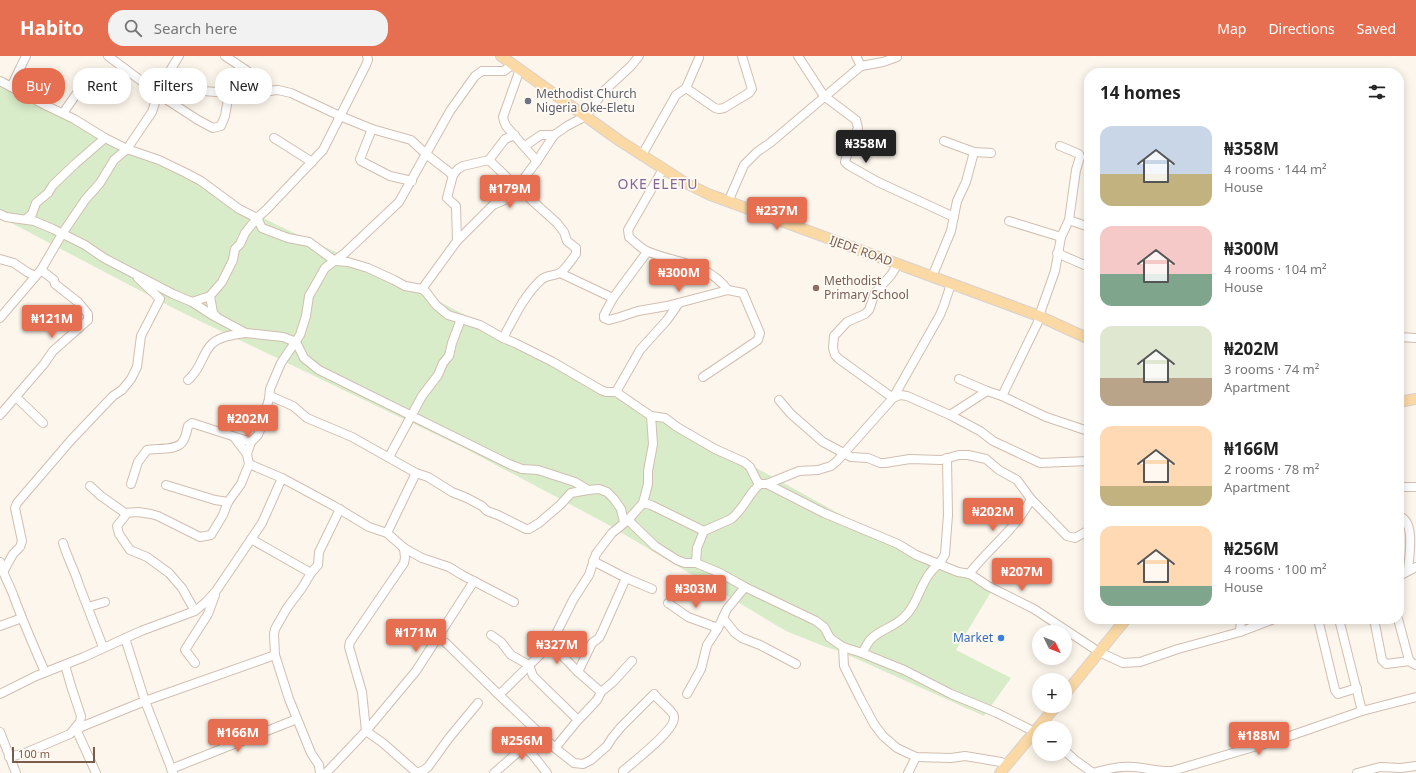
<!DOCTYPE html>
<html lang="en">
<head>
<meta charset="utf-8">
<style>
	:root { --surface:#fff; --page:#f2f2f2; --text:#222; --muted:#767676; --accent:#e76f51 }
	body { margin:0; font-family:"Noto Sans",sans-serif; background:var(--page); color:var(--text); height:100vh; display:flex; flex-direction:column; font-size:15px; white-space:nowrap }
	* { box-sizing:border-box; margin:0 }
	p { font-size:13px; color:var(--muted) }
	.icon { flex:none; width:22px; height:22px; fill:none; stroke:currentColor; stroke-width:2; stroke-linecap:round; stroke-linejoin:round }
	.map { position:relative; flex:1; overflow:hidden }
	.side { position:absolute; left:1084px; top:12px; width:320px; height:556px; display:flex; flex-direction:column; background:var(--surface); border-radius:16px; box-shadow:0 2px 10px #0003 }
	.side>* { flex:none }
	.top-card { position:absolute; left:12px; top:12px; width:380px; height:36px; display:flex; gap:8px }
	.needle { width:26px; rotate:133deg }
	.buttons { position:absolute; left:1032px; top:569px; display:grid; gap:8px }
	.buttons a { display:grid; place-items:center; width:40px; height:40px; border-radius:50%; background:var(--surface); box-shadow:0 2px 10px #0003; font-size:20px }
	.scale { position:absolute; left:12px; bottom:10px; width:83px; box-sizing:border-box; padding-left:4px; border:2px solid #7a5c4d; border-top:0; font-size:11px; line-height:14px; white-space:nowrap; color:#7a5c4d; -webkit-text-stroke:3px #fffaf3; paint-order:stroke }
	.price { position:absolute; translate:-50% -34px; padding:0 9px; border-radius:4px; background:var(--accent); color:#fff; font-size:13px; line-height:26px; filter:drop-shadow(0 1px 2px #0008) }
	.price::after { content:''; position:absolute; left:50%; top:24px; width:12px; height:9px; margin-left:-6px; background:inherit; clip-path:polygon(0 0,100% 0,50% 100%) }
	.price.current { background:#222; color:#fff }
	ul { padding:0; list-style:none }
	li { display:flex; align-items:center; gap:12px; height:100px; padding:0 16px }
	li span { display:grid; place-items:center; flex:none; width:112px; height:80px; border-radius:12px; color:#555 }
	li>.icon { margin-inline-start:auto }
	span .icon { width:48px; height:48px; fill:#fffc; stroke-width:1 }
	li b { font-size:17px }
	h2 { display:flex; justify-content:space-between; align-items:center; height:48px; padding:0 16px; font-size:17px }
	.pill { padding:0 14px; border-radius:16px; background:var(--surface); box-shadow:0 2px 10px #0003; font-size:14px; line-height:36px }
	.pill.current { background:var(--accent); color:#fff }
	header { display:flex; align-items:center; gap:24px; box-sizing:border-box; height:56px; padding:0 20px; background:var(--accent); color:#fff }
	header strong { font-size:19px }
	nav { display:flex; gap:22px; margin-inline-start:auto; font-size:14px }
	.search { width:280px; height:36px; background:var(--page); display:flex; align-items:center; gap:10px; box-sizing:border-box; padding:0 14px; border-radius:16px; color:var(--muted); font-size:15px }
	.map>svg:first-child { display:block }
</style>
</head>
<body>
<header>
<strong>Habito</strong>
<div class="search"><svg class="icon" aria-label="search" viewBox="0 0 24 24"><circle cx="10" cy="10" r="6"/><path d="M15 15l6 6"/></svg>Search here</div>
<nav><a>Map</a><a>Directions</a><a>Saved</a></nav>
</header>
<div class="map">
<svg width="1416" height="717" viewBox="0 0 1416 717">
	<rect width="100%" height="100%" fill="#fdf6ec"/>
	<!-- green -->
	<polygon fill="#d8ecc9" points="0,24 277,169 401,226 666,362 865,472 994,531 956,594 1011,622 984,660 839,595 826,591 786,575 607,468 466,393 175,253 0,161"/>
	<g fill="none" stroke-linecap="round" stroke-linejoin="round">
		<!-- minor casing -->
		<g stroke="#d1beb0" stroke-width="10">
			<g id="minor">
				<polyline points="108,0 148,30 152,31 229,37 278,34 291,37 340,60 372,73 411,84 426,98 453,119"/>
				<polyline points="225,0 246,14 271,35"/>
				<polyline points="798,0 824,40 856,64 858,72 846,102 845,106 848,109 878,126 954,161"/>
				<polyline points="856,0 861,10"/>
				<polyline points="520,13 503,61 504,65 506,70 537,105"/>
				<polyline points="0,25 47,50 74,63 105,82 127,93 159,104 186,117 201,125 239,153 257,162 262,172 267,174 288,182 309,186 335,205 348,206 368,212 394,224 405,230 422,233 426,236 436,249 448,259 480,269 503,282 515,287 553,306 601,334 606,336 616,336 651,360 665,362 677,371 715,393 744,406 750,411 757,425 760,428 767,428 799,415 818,414 831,410 837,405 893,342 940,259 944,249 951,228"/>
				<polyline points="11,31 26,0"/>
				<polyline points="686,32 715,52 719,53 724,52 749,37 752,33 742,0"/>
				<polyline points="158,38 198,64 213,72 221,70 225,60 229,37"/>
				<polyline points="63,57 82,30"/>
				<polyline points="372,73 360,103 361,105 390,120 412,125"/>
				<polyline points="274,82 312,106"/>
				<polyline points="944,85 974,96 991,97"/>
				<polyline points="525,90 541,79 554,79"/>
				<polyline points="642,99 676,39 686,32 699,2"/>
				<path d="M489,104l28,27 40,36 7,9 3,9 9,7v6c-4,5 -11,16 -16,19 -6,3 -12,2 -18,6 -18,16 -28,39 -39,59"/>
				<path d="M663,113l-35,61 1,7c6,5 12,12 20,15 30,12 57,10 79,38"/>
				<polyline points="728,146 744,109 757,96 770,87 861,10 883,6 897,1"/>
				<polyline points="0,158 6,161 34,165 53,173 85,189 104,202 173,238 192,246 212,259 240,274 246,277 283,281 296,286 304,302 319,314 509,408 522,413 538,414 575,426 588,434 599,433 607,436 614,443 621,453 624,466"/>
				<polyline points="26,163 32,158 36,147 48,137 53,129 75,108 105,82"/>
				<polyline points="1069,164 1089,171"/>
				<polyline points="1009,165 1061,181"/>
				<polyline points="457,185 456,150 447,142 453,119 458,113 463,110 489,104 505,83 515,79"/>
				<polyline points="647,196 613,242 604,259 604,262 609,264 620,261 638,255 667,250 728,234 743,237 760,277 758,284 703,321"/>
				<polyline points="1057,197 1089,211"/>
				<polyline points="0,203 14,207 27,216 35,220"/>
				<polyline points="898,208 891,219 875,237 869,254 865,258 847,266 834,280 833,292 835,299 839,303 893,342 900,339 907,340 950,359 980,375 993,385 1040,407 1089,405"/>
				<polyline points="560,217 613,242"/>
				<polyline points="932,221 951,175 957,145 966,126 974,96"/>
				<polyline points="422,233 457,185 493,149 507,143 510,141 537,105 554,79 567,70 586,60 604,35 631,10 639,0"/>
				<polyline points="192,246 210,240"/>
				<polyline points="217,261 213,257 210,240 222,226 233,204 235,193 240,188 245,177 257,162 267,153 323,94 366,9 368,4 367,0"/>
				<polyline points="0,262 41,214 62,178 85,144 100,127 114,104 127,93 152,56 160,31 179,0"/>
				<polyline points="1399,281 1416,282"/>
				<polyline points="959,323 987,335 1002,340 1046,361 1085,374"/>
				<path d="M188,324c13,-11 13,-23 22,-34 8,-10 23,-11 35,-13"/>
				<polyline points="616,336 640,294 667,264 679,247"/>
				<polyline points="270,340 293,350 307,362 352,381 416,417 428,421 452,436 467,442 482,450 487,455 498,459 526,473 529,473 539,467 560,449 571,437 588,434"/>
				<polyline points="1002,340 1038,266 1039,260 1055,215 1061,181 1069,164 1076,114 1080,101 1079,98 1060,90"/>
				<polyline points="16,341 43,367"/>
				<polyline points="779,344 791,358 823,386 851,401 868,402 880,407 885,407 910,403 941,404 959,399 968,399 986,403 999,414 1017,424 1031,443 1067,480 1075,482 1089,474"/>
				<polyline points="0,359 44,308 53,295 88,264 88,258 78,246 55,228 54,224 41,214"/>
				<polyline points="950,359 987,335"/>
				<polyline points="234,381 247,398"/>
				<polyline points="389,401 422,340 438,319 443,307 449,300 452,287 461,263"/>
				<polyline points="249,408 282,422 334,450 369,471 387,477 404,492 422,502 449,511 462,519 514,546"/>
				<path d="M131,428l7,-22 9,-12c10,-2 31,1 36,-9 3,-4 4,-11 5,-15l4,-3 59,19"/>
				<polyline points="767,428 824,457 898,488 916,499 958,516 970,518 988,530 1034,553 1093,592"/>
				<polyline points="166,429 215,444 228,446"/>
				<polyline points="90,430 101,440 125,457 138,456 151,458 158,460 200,481 211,479 223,459 228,446 241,428 249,408 247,398 251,386 258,379 260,374 269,343 270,333 281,307 300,279 306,260 309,240 325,212 345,197 399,146 450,55 475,20 482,15 504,15 513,8"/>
				<polyline points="1399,431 1416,431"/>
				<polyline points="643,447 651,449 704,475"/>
				<polyline points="125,457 125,460 117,470 119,478 130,494 147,501 169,517 182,532 195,555"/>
				<path d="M1399,460c17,5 10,41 9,54"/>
				<polyline points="628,464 655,490 677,504 685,507 696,507 720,517 745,531 816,565 824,571 830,582 843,591 862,597 904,614 951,638 997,657 1029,673"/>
				<polyline points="387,477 416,417"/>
				<polyline points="251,483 311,517"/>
				<path d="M63,487c4,14 12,28 16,42l24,62"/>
				<polyline points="404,492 405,502 404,507 350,586 349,591 362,636 366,675 383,687 417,717"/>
				<polyline points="593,505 626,522 652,533"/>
				<path d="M0,506c3,13 10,23 14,35 9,25 20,50 31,75"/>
				<path d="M696,507l1,-15 7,-17 27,-12c13,-10 17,-25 29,-35"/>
				<polyline points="3,516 13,498 20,491 22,485 15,452 17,447 72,383 113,340 122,334 131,323 137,311 141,280 160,243 138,222"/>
				<path d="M969,518c20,-26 48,-46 62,-75"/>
				<polyline points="1399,520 1416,511"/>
				<polyline points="668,547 688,561 718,572"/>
				<polyline points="88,551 105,546"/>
				<polyline points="723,562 735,577 742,582 760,589 796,608"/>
				<polyline points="1318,563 1335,634 1338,638 1357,632"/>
				<polyline points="1339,563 1362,655"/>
				<polyline points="1374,563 1382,604 1386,608 1410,605"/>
				<polyline points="1398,563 1409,604 1412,607 1416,609"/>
				<polyline points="0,570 22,562"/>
				<polyline points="1240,576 1241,563"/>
				<polyline points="491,579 501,586 511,599 529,609 533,620 578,664"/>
				<polyline points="125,582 145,645 173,717"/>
				<polyline points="446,587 496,636 500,638 551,588 573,544 589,519 596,498 612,477 628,464 643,447 648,428 648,415 653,388 651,360"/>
				<polyline points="551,588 578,616 601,636"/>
				<polyline points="843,591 844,610 860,642 874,668 883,680 897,692 916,701 951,702 965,700 1001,706"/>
				<polyline points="1099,596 1123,607 1140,606 1178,593 1240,576 1274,563"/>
				<path d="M862,597c3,-4 5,-9 8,-13 9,-10 24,-13 33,-22 14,-12 16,-31 27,-45 5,-7 12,-11 15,-19l3,-39 -1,-57"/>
				<polyline points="195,607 185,594 208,558 215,539"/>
				<polyline points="578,616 592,587 599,582 602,576 626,522"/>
				<path d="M496,636l59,56 19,15 9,1 8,-4 16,-14 5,-8 9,-11 33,-33c4,6 20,18 20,23 2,13 -41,45 -51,54"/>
				<polyline points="0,638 36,620 84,601 141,575 195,555 206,546 216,535 262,467 282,422"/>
				<polyline points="687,638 701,613 707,589 711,583 718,572 727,553 745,531"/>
				<polyline points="0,676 16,717"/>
				<polyline points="555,692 578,664 583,659 597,644 601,636 613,626 632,605"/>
				<path d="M1065,695l10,9 18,13c14,-4 26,-7 41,-6 13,1 25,5 38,4l112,-33 78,-27 54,-14"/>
				<polyline points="9,701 25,697 70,678 80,666 81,660 71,630 65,609"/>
				<polyline points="171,713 297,663"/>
				<polyline points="96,717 76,673 145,645 275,599"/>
				<polyline points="320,717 319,709 311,697 289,643 275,599 274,578 275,573 287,552 302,532 311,517 318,509 319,496 340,453"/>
				<polyline points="326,717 366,675 416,615 474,525"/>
				<polyline points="417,717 424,714 428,711 449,682 478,647"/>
				<polyline points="494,717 524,691 532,698 547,717"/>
				<polyline points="908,717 916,701"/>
				<polyline points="1357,717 1380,711 1401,712 1416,710"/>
			</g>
		</g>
		<!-- major casing -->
		<g stroke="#dad1cd" stroke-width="12">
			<g id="major">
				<polyline points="501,0 620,85 684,126 708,138 1039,260 1089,283"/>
				<polyline points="1399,346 1416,343"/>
				<polyline points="1065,638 1126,563"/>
				<polyline points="1000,717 1056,650"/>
			</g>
		</g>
		<!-- minor -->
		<use href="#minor" stroke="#fff" stroke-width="8"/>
		<!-- major -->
		<use href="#major" stroke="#fbd9a5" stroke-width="10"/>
	</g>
	<!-- markers -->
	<circle fill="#6b7280" stroke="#fffaf3" stroke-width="1.5" cx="528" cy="45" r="4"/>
	<circle fill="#8d6e63" stroke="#fffaf3" stroke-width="1.5" cx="816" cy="232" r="4"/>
	<circle fill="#3f7fe0" stroke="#fffaf3" stroke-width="1.5" cx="1001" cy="582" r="4"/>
	<g text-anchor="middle" stroke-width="3.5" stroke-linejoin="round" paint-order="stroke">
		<!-- worship labels -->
		<g font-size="12" fill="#5b616d" stroke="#fffaf3" text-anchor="start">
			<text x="536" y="42">Methodist Church<tspan x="536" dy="14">Nigeria Oke-Eletu</tspan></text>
		</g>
		<!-- street labels -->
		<g font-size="12" fill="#7a5c4d" stroke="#fffaf3">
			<text transform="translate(861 195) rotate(20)" y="4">IJEDE ROAD</text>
		</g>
		<!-- education labels -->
		<g font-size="12" fill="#785e54" stroke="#fffaf3" text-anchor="start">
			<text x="824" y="229">Methodist<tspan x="824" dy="14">Primary School</tspan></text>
		</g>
		<!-- shop labels -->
		<g font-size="12" fill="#366cbe" stroke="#fffaf3" text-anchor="end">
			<text x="993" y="586">Market</text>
		</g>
		<!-- quarter labels -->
		<g font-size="14" letter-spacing="1" fill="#846695" stroke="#fffaf3">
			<text x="658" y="133">OKE ELETU</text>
		</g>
	</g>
</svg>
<div class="buttons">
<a><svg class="needle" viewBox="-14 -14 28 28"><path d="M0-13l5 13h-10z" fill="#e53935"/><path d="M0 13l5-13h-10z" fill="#767676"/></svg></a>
<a>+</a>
<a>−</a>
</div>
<div class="scale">100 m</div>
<b class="price current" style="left:866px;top:108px">₦358M</b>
<b class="price" style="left:510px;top:153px">₦179M</b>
<b class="price" style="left:777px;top:175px">₦237M</b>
<b class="price" style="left:679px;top:237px">₦300M</b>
<b class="price" style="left:52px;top:283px">₦121M</b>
<b class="price" style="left:248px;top:383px">₦202M</b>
<b class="price" style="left:993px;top:476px">₦202M</b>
<b class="price" style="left:1022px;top:536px">₦207M</b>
<b class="price" style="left:696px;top:553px">₦303M</b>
<b class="price" style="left:416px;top:597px">₦171M</b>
<b class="price" style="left:557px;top:609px">₦327M</b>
<b class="price" style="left:238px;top:697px">₦166M</b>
<b class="price" style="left:1259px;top:700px">₦188M</b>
<b class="price" style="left:522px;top:705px">₦256M</b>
<div class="top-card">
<a class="pill current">Buy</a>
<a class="pill">Rent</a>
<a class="pill">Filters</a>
<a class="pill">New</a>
</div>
<section class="side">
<h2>14 homes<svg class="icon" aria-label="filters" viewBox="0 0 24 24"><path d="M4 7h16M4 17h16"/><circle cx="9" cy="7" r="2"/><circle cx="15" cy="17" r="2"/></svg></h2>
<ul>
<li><span style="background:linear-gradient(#c9d6e8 60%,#c2b280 0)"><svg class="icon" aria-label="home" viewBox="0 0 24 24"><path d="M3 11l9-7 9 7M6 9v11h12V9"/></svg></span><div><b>₦358M</b><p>4 rooms · 144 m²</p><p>House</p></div></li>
<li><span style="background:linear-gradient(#f6c9c9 60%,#7fa58c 0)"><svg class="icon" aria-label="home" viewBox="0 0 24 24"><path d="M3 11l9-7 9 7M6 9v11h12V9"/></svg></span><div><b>₦300M</b><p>4 rooms · 104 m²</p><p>House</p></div></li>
<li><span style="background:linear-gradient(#dfe7d0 65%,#b9a48a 0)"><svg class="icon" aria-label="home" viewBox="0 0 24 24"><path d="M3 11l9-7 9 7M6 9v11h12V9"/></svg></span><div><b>₦202M</b><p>3 rooms · 74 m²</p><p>Apartment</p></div></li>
<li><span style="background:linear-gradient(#ffd9b3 75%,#c2b280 0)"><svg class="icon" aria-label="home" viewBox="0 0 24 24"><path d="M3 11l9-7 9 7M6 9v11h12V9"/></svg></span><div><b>₦166M</b><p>2 rooms · 78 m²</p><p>Apartment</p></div></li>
<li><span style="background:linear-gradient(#ffd9b3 75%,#7fa58c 0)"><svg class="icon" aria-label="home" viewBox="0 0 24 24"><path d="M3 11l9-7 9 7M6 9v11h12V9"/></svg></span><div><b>₦256M</b><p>4 rooms · 100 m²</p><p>House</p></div></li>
</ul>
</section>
</div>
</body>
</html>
